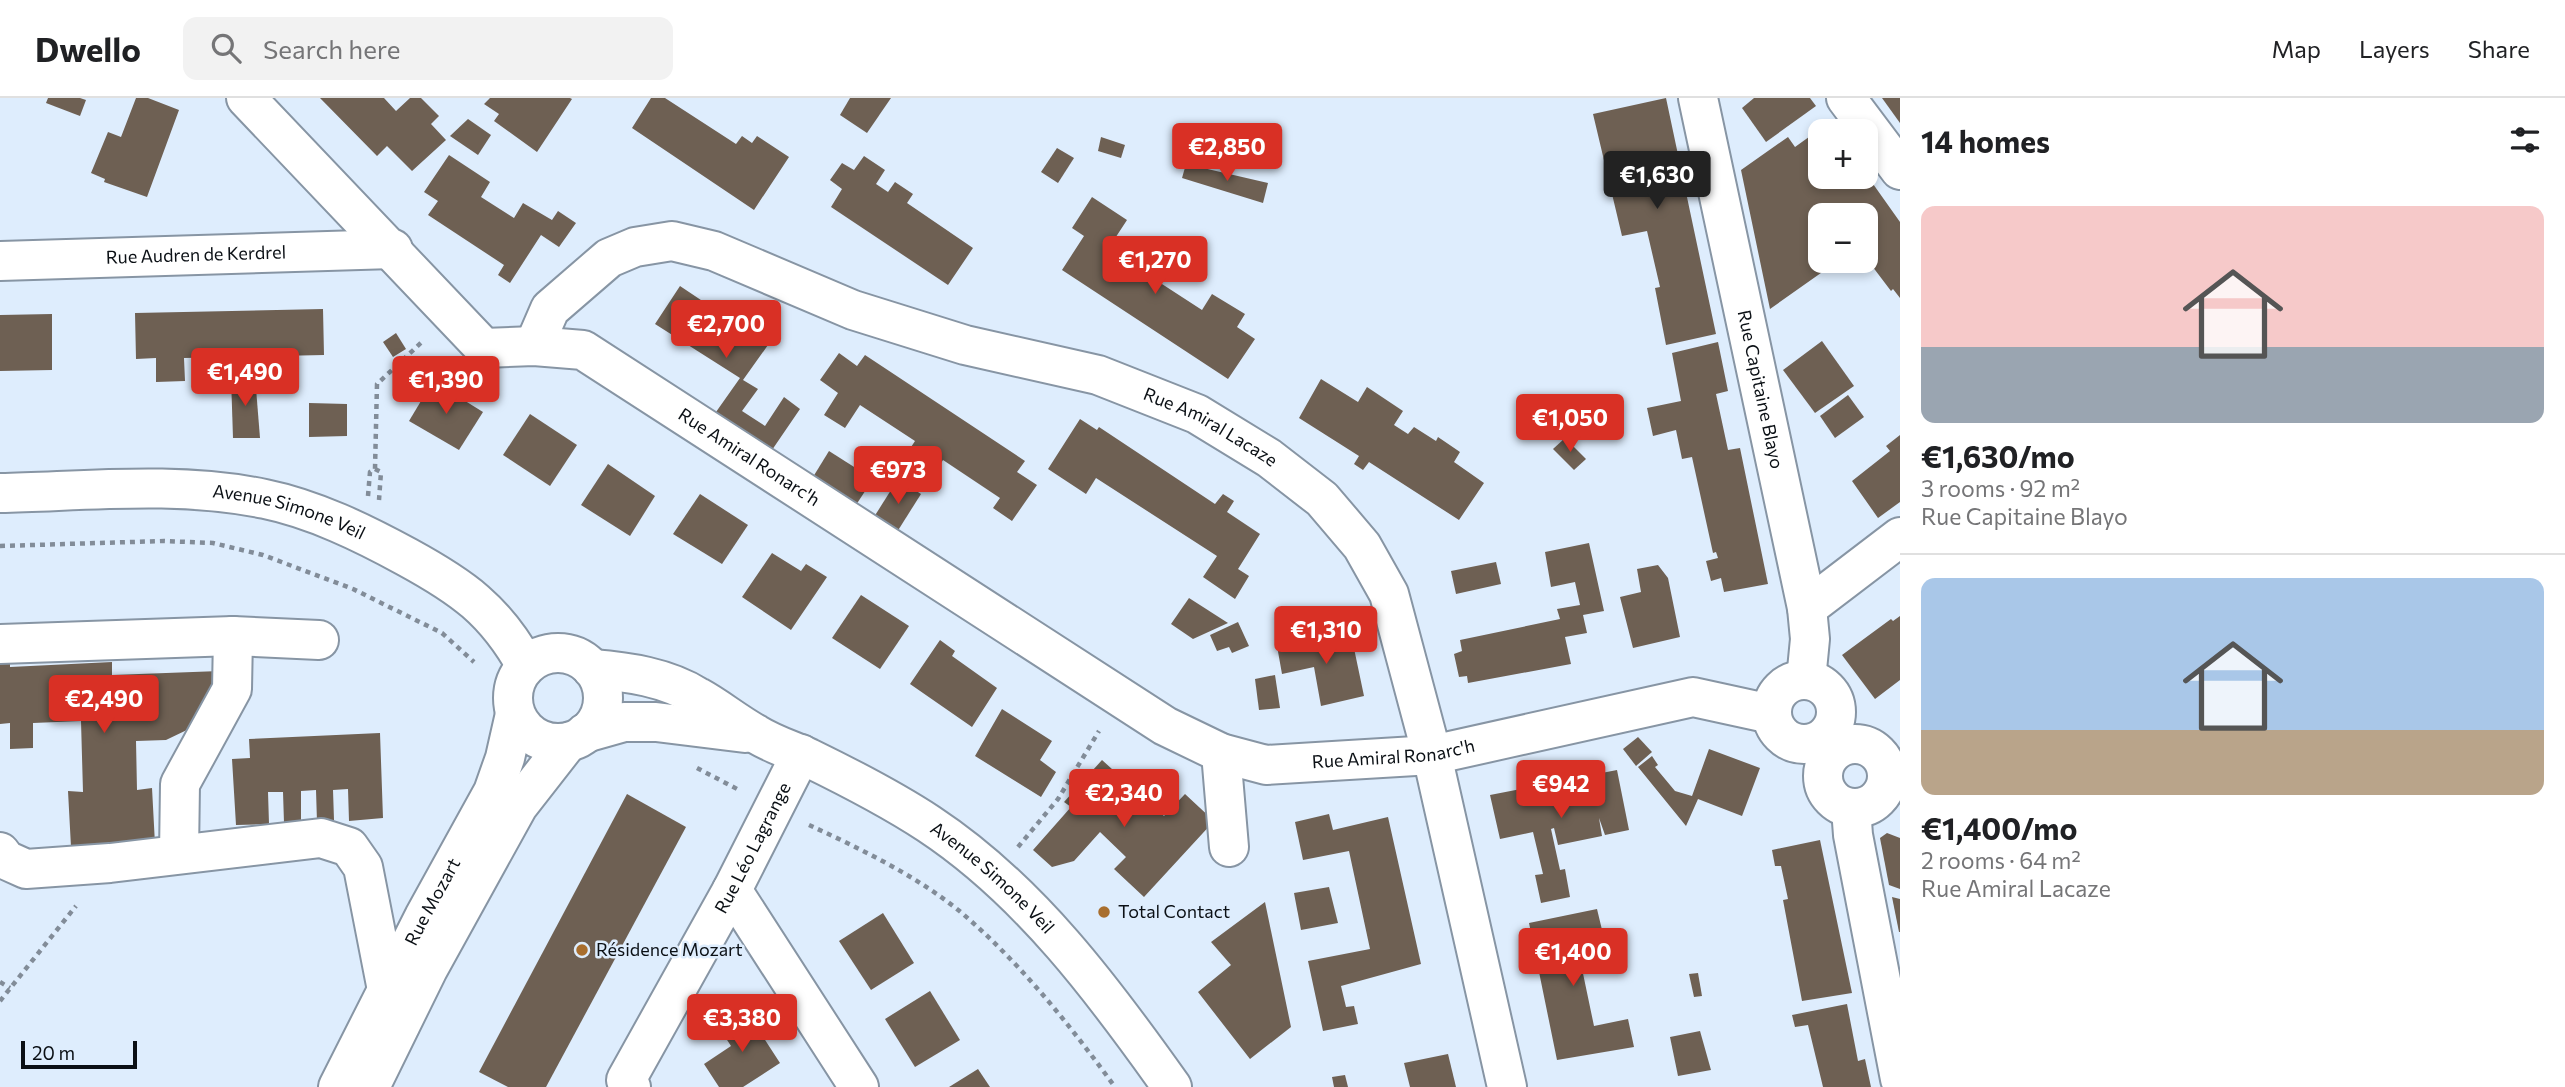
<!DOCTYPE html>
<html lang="en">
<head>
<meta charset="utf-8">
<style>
	:root { --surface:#fff; --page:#f2f2f2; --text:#202124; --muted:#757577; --line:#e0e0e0; --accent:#d93025 }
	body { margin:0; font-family:Commissioner,sans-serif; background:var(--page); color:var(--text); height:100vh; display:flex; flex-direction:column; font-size:26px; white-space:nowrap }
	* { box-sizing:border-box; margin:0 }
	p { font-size:23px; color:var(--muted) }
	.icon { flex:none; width:38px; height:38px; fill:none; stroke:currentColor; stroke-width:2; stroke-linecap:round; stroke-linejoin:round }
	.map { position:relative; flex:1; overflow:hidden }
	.panel { display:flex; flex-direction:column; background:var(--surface); width:665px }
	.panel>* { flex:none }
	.fabs { position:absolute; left:1808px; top:21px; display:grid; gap:14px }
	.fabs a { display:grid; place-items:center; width:70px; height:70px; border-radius:14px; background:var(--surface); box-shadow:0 4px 10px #0003; font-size:35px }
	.scale { position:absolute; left:21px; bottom:18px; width:116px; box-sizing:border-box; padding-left:7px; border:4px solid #0b1015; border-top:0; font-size:19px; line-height:24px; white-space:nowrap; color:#0b1015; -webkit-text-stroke:5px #deedfd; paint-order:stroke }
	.price { position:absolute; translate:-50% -60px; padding:0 16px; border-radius:7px; background:var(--accent); color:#fff; font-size:23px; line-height:46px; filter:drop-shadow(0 2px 4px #0008) }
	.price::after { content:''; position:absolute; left:50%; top:42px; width:21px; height:16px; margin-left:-10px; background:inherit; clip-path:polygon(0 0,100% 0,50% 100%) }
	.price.on { background:#222; color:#fff }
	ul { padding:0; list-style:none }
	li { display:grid; align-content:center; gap:14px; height:371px; padding:0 21px }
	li+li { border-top:2px solid var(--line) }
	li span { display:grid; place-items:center; height:217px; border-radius:14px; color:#555 }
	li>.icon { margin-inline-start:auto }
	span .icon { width:126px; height:126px; fill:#fffc; stroke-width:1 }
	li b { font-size:30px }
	h2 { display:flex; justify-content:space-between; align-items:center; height:84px; padding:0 21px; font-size:30px }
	header { display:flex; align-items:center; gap:42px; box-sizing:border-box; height:98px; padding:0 35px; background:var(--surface); border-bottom:2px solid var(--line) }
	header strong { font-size:33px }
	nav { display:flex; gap:38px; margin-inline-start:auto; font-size:24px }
	.search { width:490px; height:63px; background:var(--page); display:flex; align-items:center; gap:18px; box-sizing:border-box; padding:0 24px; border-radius:14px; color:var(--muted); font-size:26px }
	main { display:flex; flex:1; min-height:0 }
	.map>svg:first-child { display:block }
</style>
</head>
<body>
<header>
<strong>Dwello</strong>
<div class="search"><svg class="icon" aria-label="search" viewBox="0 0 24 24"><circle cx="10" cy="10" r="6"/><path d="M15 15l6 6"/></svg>Search here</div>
<nav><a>Map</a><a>Layers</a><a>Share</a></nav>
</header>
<main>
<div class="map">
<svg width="1900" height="989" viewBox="0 0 1900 989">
	<rect width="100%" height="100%" fill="#deedfd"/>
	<!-- building -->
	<g fill="#6e6053">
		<polygon points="48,0 80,0 86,2 80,18 46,5"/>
		<polygon points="136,0 148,0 179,12 147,99 104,84 105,81 91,75 108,34 121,39"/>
		<polygon points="320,0 384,0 396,13 410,0 421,0 439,18 431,26 446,42 412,73 387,48 377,58"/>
		<polygon points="490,0 570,0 572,1 537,54 494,23 499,16 484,6"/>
		<polygon points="651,0 665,0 736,46 742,38 752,45 757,38 789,59 754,112 632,30"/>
		<polygon points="850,0 891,0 867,35 840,17"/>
		<polygon points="1666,0 1716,236 1666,247 1655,190 1660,189 1647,133 1622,138 1593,16"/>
		<polygon points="1754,0 1810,0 1816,8 1766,44 1742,10"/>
		<polygon points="1882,0 1900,0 1900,25"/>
		<polygon points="468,21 491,37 478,57 450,38"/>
		<polygon points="1820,31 1820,79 1866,79 1866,76 1900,124 1900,200 1893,191 1891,193 1866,160 1866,117 1820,117 1820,163 1832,163 1827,167 1828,170 1770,211 1741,72 1788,39 1795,49"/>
		<polygon points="1101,39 1125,47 1121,60 1098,53"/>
		<polygon points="1057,50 1074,60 1058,85 1041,74"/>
		<polygon points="449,57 490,84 481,99 514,120 523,105 552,122 558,113 576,125 559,149 541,137 510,185 498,177 504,167 428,117 438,103 424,94"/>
		<polygon points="864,58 885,72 876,86 888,94 895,84 913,96 907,105 973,150 948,187 831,109 842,91 830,82 842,65 854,72"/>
		<polygon points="1186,66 1268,85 1263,105 1182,80"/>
		<polygon points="1092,99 1127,122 1108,151 1202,212 1212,196 1245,216 1237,229 1255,241 1228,281 1062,172 1084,138 1072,130"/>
		<polygon points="680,188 768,247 743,282 758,291 742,313 765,328 784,299 800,311 772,352 716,314 740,280 655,226"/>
		<polygon points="323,211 324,257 184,260 185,283 156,284 156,260 136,261 135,215"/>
		<polygon points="52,216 52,272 0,273 0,217"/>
		<polygon points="396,235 406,251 393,259 383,244"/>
		<polygon points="1822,243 1854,288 1815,315 1783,272"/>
		<polygon points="1718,244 1728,293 1716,296 1728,352 1740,350 1768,486 1724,494 1721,480 1711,483 1706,463 1718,460 1716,454 1713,455 1692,359 1682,361 1676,332 1653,338 1647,310 1681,303 1672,255"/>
		<polygon points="839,255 857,268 865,257 1025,363 1017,374 1037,387 1012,423 993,410 1000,400 943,362 930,382 902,363 915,343 860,307 845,330 824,317 838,295 820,282"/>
		<polygon points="255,278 260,340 233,340 231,279"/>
		<polygon points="1321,281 1358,304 1367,289 1403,313 1394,327 1408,336 1414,329 1436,343 1438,339 1460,354 1454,364 1484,385 1459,422 1369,364 1363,372 1354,366 1359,358 1299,320"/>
		<polygon points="433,283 483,314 459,352 409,323"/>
		<polygon points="1848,297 1864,319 1835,340 1820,318"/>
		<polygon points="309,305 347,306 347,338 309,339"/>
		<polygon points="530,316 577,347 550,388 503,357"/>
		<polygon points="1080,321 1097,332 1099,329 1215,406 1223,396 1234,403 1227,414 1260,436 1238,471 1249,478 1235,501 1203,479 1217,458 1096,380 1086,396 1048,371"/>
		<polygon points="1900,337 1900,404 1878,420 1852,383 1890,353 1886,348"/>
		<polygon points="1565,340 1586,361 1574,372 1553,351"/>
		<polygon points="829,353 873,381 856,407 813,379"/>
		<polygon points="608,366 655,398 630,438 581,407"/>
		<polygon points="898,381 921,396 897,434 874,419"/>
		<polygon points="700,396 748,427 722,466 673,436"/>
		<polygon points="1589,445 1604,513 1583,517 1587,535 1565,539 1571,566 1468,585 1467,578 1459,579 1454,556 1462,553 1460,542 1560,521 1557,511 1580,507 1575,484 1551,489 1545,454"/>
		<polygon points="772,455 801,473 806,466 827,479 791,532 742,499"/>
		<polygon points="1496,464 1501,486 1456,496 1451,473"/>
		<polygon points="1658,467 1668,480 1680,539 1633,550 1620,499 1641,494 1637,471"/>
		<polygon points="861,497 909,528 880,571 832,540"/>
		<polygon points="1189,500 1228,525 1193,541 1171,526"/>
		<polygon points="1900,518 1900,582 1875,601 1842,557 1891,521 1893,523"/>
		<polygon points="1238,524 1249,548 1232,555 1229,549 1217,553 1210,537"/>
		<polygon points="1351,536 1364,598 1321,608 1314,569 1282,576 1277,548"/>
		<polygon points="940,542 955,553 952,558 997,590 972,629 910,586"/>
		<polygon points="0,559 10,559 10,569 112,564 112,577 220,573 191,630 166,642 136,643 137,692 152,690 155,746 71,749 68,693 83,694 81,623 33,625 33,650 10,651 10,625 0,626"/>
		<polygon points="1275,577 1280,610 1259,612 1255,581"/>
		<polygon points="1002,611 1052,643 1040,662 1056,674 1041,699 975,658"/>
		<polygon points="380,635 383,720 349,723 348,691 333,692 334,722 317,724 316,692 301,693 301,724 284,725 283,694 268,694 269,726 236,727 232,661 250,660 249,641"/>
		<polygon points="1638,639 1652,654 1636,668 1623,651"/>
		<polygon points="1709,651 1760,670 1742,718 1698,701 1686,728 1638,669 1652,658 1658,667 1655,669 1675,693 1692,698"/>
		<polygon points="1102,662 1164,718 1185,696 1214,723 1144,799 1114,771 1126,759 1100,734 1074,763 1052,769 1033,752 1071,709 1064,704"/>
		<polygon points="1617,672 1629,732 1605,737 1599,720 1602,738 1558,747 1554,730 1551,731 1560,772 1565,771 1570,799 1541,805 1535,777 1543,776 1533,734 1500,741 1490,697"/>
		<polygon points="627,696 686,729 546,989 508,989 479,974"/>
		<polygon points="1329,716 1333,732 1388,719 1421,866 1341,888 1346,909 1354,908 1358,926 1323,933 1308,863 1370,851 1349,753 1303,762 1295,724"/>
		<polygon points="1887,735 1900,740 1900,791 1889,787 1880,740"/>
		<polygon points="1820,742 1852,895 1802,903 1783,802 1788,801 1781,768 1775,768 1772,752"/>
		<polygon points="1329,789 1338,825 1301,832 1294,795"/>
		<polygon points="1892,799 1900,801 1900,834 1899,834"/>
		<polygon points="1265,804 1291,929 1250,961 1198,894 1231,867 1211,844"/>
		<polygon points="1597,811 1603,836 1576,842 1594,928 1628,921 1634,949 1557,962 1529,825"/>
		<polygon points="883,815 914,865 871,892 839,843"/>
		<polygon points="1698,875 1702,898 1694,899 1689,876"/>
		<polygon points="930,893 960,942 915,969 885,921"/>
		<polygon points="1847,906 1858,963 1865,961 1871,989 1823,989 1808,927 1795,929 1792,917"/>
		<polygon points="745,911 780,965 743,989 719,989 704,966 731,948 718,928"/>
		<polygon points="1700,933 1711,972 1678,978 1670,939"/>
		<polygon points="1448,956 1456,989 1410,989 1404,965"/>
		<polygon points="978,971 990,989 949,989"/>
		<polygon points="1345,977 1348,989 1334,989 1332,979"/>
	</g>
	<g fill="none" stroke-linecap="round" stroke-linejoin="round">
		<!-- minor casing -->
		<g stroke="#8795a4" stroke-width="42">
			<g id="minor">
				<path id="s1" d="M246,0l238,250 50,-2 49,4 582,376 56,27 45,12 166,-10 261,-58 78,17"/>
				<path id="s2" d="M1698,0l109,510 3,31 -4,41"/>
				<polyline points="1846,0 1900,72"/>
				<path id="s3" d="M0,163l393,-12"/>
				<path id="s4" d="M534,248l16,-37 59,-51 26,-11 37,-6 42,10 139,59 112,35 133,30 99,39 72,44 53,41 40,47 27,48 43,161 75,332"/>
				<polyline points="1807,510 1900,439"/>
				<polyline points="0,546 233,538 319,542"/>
				<circle cx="1804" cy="614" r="32"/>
				<circle cx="1855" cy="678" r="32"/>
				<polyline points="1221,655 1229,749"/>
				<polyline points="1851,710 1853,737 1900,981"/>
				<polyline points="0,754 6,762 26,771 110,765 321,740 349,749 363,769 387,892 400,927"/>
				<polyline points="179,756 180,686 232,591 233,538"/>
				<polyline points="732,792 859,989"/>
				<path id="s5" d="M338,989l86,-170 69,-125 12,-34 10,-44"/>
				<polyline points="370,989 428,871 518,708 568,644"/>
				<path id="s6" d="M631,989l-5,-7 106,-190 69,-136"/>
			</g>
		</g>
		<!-- major casing -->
		<g stroke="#8795a4" stroke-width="42">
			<g id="major">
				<path id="s7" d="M0,395c87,-2 178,-12 265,6 49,10 98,34 142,58 55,30 88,53 119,109"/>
				<circle cx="558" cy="600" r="45"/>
				<path id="s8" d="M592,571c36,3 74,8 106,28 20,11 38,26 58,37 16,10 35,16 53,24 41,20 82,41 120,66 100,66 175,167 243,263"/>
				<polyline points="585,635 624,624 656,624 745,635"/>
			</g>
		</g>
		<!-- path -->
		<g stroke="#828c98" stroke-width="4.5" stroke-dasharray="5 5" stroke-linecap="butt">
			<polyline points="375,371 381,374 379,402"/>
			<polyline points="368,398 370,374 375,371 377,286 424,242"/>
			<polyline points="0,448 164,443 213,445 263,457 353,491 442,535 474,564"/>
			<polyline points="697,670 739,692"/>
			<path d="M809,727c52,24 110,52 154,89 59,51 106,110 152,173"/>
			<polyline points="1018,749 1058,701 1099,633"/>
			<polyline points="0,884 10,890"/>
			<polyline points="0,903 76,808"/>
		</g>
		<!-- minor -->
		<use href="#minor" stroke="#fff" stroke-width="38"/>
		<!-- major -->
		<use href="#major" stroke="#fff" stroke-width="38"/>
	</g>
	<!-- markers -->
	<g fill="#a86e2e" stroke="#deedfd" stroke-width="2.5">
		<circle cx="1104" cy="814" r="7"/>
		<circle cx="582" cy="852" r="7"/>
	</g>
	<g text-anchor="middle" stroke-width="5" stroke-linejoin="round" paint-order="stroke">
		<!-- street labels -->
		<g font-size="18" fill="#0b1015" stroke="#deedfd">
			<text dy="6" stroke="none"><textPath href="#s3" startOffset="196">Rue Audren de Kerdrel</textPath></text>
			<text dy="6" stroke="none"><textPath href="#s2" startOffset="298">Rue Capitaine Blayo</textPath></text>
			<text dy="6" stroke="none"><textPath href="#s4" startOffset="756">Rue Amiral Lacaze</textPath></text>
			<text dy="6" stroke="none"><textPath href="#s1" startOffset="642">Rue Amiral Ronarc'h</textPath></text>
			<text dy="6" stroke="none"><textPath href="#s7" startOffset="292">Avenue Simone Veil</textPath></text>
			<text dy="6" stroke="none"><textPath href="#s1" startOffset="1374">Rue Amiral Ronarc'h</textPath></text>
			<text dy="6" stroke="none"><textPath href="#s6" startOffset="273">Rue Léo Lagrange</textPath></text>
			<text dy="6" stroke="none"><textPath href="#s8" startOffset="458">Avenue Simone Veil</textPath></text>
			<text dy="6" stroke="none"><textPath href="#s5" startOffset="208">Rue Mozart</textPath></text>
		</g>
		<!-- poi labels -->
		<g font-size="18" fill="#0b1015" stroke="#deedfd" text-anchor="start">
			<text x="1118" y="820">Total Contact</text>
			<text x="596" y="858">Résidence Mozart</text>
		</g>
	</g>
</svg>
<div class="fabs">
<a>+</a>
<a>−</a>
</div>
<div class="scale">20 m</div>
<b class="price" style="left:1227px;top:85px">€2,850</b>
<b class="price on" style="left:1657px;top:113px">€1,630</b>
<b class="price" style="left:1155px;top:198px">€1,270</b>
<b class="price" style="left:726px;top:262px">€2,700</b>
<b class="price" style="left:245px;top:310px">€1,490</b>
<b class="price" style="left:446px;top:318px">€1,390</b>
<b class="price" style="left:1570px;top:356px">€1,050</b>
<b class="price" style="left:898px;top:408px">€973</b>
<b class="price" style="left:1326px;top:568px">€1,310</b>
<b class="price" style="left:104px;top:637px">€2,490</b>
<b class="price" style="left:1561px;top:722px">€942</b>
<b class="price" style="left:1124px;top:731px">€2,340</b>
<b class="price" style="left:1573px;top:890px">€1,400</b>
<b class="price" style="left:742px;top:956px">€3,380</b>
</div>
<section class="panel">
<h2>14 homes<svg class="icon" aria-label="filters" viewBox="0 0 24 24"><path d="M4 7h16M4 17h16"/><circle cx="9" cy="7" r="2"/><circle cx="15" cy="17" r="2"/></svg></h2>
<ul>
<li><span style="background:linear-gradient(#f6c9c9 65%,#9aa5b1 0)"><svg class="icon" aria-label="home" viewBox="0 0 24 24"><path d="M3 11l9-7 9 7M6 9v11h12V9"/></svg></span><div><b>€1,630/mo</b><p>3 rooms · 92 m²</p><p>Rue Capitaine Blayo</p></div></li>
<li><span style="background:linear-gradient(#a9c7e8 70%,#b9a48a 0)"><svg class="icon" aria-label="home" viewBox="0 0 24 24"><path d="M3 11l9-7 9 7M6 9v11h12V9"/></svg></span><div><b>€1,400/mo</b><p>2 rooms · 64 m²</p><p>Rue Amiral Lacaze</p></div></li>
</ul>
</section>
</main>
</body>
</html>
